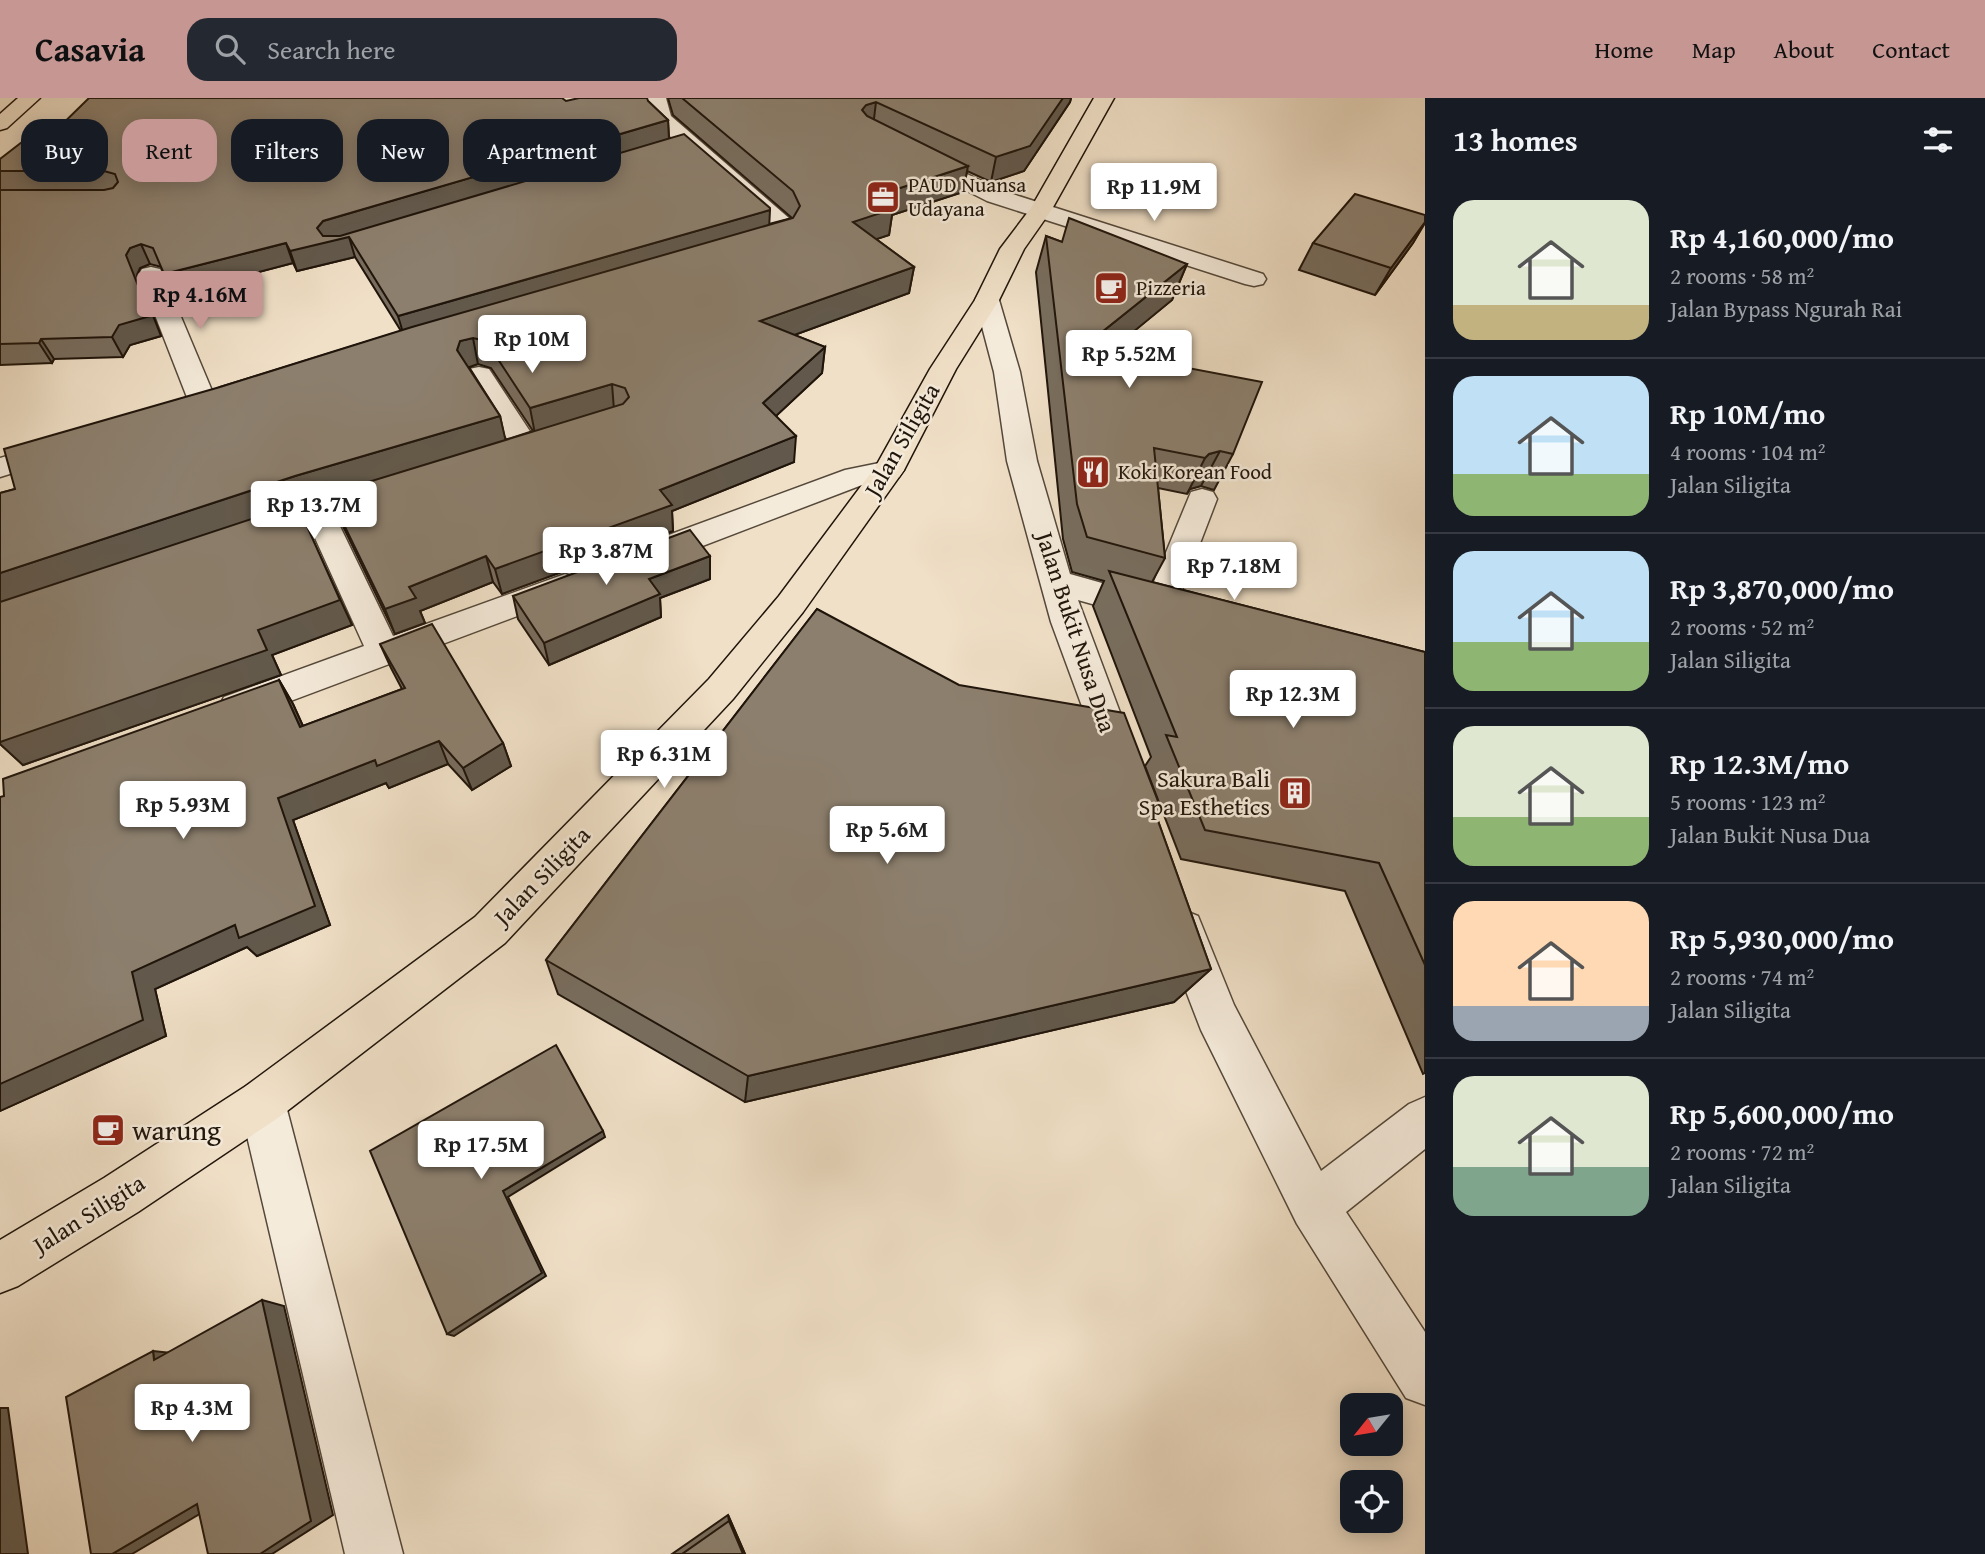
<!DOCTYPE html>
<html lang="en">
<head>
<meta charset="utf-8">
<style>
	:root { --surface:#171b24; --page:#242831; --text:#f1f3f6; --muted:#9ea1a6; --line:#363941; --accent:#c59692 }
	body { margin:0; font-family:"Gentium Book Plus",serif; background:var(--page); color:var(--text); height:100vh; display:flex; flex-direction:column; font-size:26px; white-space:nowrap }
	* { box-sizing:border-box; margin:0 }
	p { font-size:23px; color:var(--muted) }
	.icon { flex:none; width:38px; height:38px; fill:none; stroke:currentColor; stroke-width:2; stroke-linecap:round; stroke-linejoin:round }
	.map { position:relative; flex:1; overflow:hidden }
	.drawer { display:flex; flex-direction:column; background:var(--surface); width:560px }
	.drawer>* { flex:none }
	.guide { position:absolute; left:21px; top:21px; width:665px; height:63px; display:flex; gap:14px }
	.needle { width:46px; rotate:240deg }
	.controls { position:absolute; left:1340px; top:1295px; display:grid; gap:14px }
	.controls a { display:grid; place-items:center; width:63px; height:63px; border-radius:14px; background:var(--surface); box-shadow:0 4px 18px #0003; font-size:35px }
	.price { position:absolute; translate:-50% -60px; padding:0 16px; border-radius:7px; background:#fff; color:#222; font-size:23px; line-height:46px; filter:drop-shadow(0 2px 4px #0008) }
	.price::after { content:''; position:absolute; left:50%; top:42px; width:21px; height:16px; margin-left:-10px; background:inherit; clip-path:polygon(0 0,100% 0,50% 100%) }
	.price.current { background:var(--accent); color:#111 }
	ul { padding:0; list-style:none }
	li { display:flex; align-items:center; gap:21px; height:175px; padding:0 28px }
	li+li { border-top:2px solid var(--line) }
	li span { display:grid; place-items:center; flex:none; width:196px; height:140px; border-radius:21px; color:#555 }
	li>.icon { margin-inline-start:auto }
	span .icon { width:84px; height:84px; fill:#fffc; stroke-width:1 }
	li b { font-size:30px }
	h2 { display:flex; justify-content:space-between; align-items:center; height:84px; padding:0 28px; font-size:30px }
	.chip { padding:0 24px; border-radius:21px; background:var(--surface); box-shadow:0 4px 18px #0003; font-size:24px; line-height:63px }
	.chip.current { background:var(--accent); color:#111 }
	header { display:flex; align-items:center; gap:42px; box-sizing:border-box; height:98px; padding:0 35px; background:var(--accent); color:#111 }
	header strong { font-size:33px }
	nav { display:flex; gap:38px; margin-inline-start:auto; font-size:24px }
	.search { width:490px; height:63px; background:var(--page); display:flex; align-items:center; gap:18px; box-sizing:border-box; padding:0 24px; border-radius:21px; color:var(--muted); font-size:26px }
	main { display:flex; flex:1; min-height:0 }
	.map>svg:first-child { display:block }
</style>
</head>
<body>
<header>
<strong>Casavia</strong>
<div class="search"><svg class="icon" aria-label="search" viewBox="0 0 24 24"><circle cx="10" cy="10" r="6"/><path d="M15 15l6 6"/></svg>Search here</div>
<nav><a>Home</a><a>Map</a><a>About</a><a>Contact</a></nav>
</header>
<main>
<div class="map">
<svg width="1425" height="1456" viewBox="0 0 1425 1456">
	<rect width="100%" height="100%" fill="#f0e0c7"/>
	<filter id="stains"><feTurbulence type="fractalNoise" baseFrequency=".00286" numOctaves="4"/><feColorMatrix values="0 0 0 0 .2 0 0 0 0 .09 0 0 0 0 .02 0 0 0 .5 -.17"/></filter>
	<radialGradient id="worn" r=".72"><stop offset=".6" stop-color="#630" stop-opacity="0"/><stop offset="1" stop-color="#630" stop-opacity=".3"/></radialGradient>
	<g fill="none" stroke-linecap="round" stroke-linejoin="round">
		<!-- minor casing -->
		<g stroke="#54483a" stroke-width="3">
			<g id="minor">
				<path d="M646,0h20l5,18 119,103 6,14c-10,14 -41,23 -57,19l-4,-5 4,-5 33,-10 -1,-6 -117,-104z"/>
				<polygon points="918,53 1003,93 1263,176 1266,181 1263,186 1254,188 1245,186 987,103 910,64 907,59 910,54"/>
				<polygon points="151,169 160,171 163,176 218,307 214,313 204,315 194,313 190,307 139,176 142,171"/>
				<polygon points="987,195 996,197 999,202 1020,274 1037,363 1070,476 1148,498 1191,394 1202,391 1213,394 1217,401 1171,521 1159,525 1078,502 1137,660 1132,671 1119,675 1106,671 1101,660 1051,524 1007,363 994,274 975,202 978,197"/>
				<polygon points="479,269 489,271 537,344 541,350 537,356 527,359 517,356 466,277 469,271"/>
				<polygon points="58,343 68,346 72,352 68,358 0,379 0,360"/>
				<polygon points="889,363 899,365 904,372 899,379 862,387 658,465 647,468 636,465 631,457 636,449 845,372"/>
				<polygon points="383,384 394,387 398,394 394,401 336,420 393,538 565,476 576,480 581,488 576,496 237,623 224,619 219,609 224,599 364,548 310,429 254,447 243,443 239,436 243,429"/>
				<polygon points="1183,812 1198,818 1234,907 1321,1073 1409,1006 1425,999 1425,1051 1346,1114 1425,1234 1425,1307 1406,1300 1297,1126 1201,932 1162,831 1168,818"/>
				<polygon points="262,981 278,988 285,1004 403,1456 345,1456 239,1004 246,988"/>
			</g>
		</g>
		<!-- major casing -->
		<g stroke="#20150b" stroke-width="3">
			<polygon id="major" points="1094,0 1114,0 1052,111 1024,151 999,202 956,271 904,372 803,514 733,601 505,845 278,1020 138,1114 18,1188 0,1195 0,1142 104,1080 246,988 475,819 709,581 779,498 876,368 930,271 975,202 1000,151 1031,110"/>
		</g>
		<!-- highway casing -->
		<g stroke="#20150b" stroke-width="3">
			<polygon id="highway" points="18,0 40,0 7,30 0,32 0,16"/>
		</g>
		<!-- minor -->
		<use href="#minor" fill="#f5ebdb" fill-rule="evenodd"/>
		<!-- major -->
		<use href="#major" fill="#f0e0c7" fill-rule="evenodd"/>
		<!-- highway -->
		<use href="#highway" fill="#f0e0c7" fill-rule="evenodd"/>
	</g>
	<!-- wall -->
	<g fill="#786d5e" stroke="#20150b" stroke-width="2" fill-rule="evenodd">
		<path d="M668,0h403l-1,4 -46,69 -33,11 -24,-11 -4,21 -71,23 -3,20 -13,4 38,28 -5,26 -115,42 31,12 -3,26 -46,43 18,46 -122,49 1,20 -171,63 -9,-12 -73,29 5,12 -30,11 -55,-114 -10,-25 -33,11 55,119 -80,30 9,20 -258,90 -23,-21v-251l15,-4 205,-102 181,-56 -46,-74 -58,14 -4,-8 -119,31 -12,-27 -12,-3 -10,4 -3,7 24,61 -31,9 -7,12 -69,2 -2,4 -52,2v-206l43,-16 523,-42h82l20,19 1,18 100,86 23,-6 -119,-103zM478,266l13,4 42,63 -28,9 -5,-24 -31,-49z"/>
		<polygon points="1425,117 1425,125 1413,145 1375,197 1299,172 1313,145"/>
		<polygon points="1046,138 1062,144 1187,166 1172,202 1108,254 1233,356 1214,392 1201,388 1190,391 1187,396 1158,390 1165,460 1152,484 1425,554 1425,975 1423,976 1345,793 1181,761 1145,668 1151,659 1093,508 1104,483 1072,474 1063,441 1036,174"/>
		<polygon points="710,481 660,500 661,519 549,567 518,521 513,498"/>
		<polygon points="817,511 1161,711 1156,717 1211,871 1174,904 745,1004 558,896 546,862"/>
		<polygon points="380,546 503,645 511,668 472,692 448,666 389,690 386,685 293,722 330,827 257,858 247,849 155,891 166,938 0,1013 279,582 293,606 303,628 402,591 391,570"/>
		<polygon points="728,1417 745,1456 672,1456"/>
	</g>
	<!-- shaded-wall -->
	<g fill="#62594c" stroke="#20150b" stroke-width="2">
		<polygon points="1063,0 1071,0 1070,4 1024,73 991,84 996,59"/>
		<polygon points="876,4 873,29 862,12 866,7"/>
		<polygon points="668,22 669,41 349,139 355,159 297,173 290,153 317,130 323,123"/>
		<polygon points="968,68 963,94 892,117 889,137 850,150 853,124 875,98"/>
		<polygon points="770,112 769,132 404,238 398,218"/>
		<polygon points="1425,124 1413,145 1375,197 1391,170"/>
		<polygon points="286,145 293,165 174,196 164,176"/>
		<polygon points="141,146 150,166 140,170 137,177 161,238 130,247 123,259 112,239 126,157 130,150"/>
		<polygon points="1187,166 1172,202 1070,286 1082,250"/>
		<polygon points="914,169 909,195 759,250 760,223"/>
		<polygon points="473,240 478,266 467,270 457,252 460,243"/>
		<polygon points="41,241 54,261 52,265 39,245"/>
		<polygon points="825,249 822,275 762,331 763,305"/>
		<polygon points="612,286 614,312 535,336 530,310"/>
		<polygon points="500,318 506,344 306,404 0,508 0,475 295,378"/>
		<polygon points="796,338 794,364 672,413 673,433 502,496 495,471 660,392"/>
		<polygon points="1220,353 1201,388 1190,391 1187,396 1205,360 1209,356"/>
		<polygon points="297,408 352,527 272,557 281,577 23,667 0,646 0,644 258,532"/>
		<polygon points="486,458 493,484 420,513 425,525 395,536 385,511 409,489"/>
		<polygon points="710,458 710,481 660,500 661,519 549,567 544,545 649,481"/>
		<polygon points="279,582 293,606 314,653 300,629"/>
		<polygon points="439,643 448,666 389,690 386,685 293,722 330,827 257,858 247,849 155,891 166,938 0,1013 0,986 132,874 278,700 375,662"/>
		<polygon points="503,645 511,668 472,692 463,670"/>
		<polygon points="1211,871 1174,904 745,1004 748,978"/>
		<polygon points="603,1033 605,1039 508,1099 546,1178 454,1238 447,1236 503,1093"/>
		<polygon points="262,1202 284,1208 333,1417 272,1456 260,1456"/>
		<polygon points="153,1253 181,1256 154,1262"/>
		<polygon points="0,1310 8,1310 28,1456 0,1456"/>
		<polygon points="225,1401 132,1456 112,1456 197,1406"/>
		<polygon points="728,1417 745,1456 743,1456 729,1423"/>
	</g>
	<!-- building -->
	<g fill="#8c7f6d" stroke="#20150b" stroke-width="2">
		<polygon points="89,0 562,0 566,3 579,0 647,0 648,3 668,22 323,123 317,130 323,138 340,138 684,36 770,110 770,112 398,218 349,139 290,153 286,145 164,176 153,150 141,146 130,150 126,157 150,218 119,227 112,239 41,241 39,245 0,246 0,92 104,92 113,90 118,84 115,76 104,73 0,73 0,61 22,44 43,45"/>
		<polygon points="682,0 1063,0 1030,48 996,59 876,4 866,7 862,12 867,18 968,68 875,98 893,111 853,124 914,169 760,223 825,249 763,305 796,338 660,392 672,407 495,471 486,458 409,489 416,500 385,511 329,396 623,306 629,299 625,290 612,286 530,310 486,243 473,240 460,243 457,252 500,318 295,378 0,475 0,395 15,391 4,351 220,289 412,229 793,120 800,108 793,93"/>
		<polygon points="1355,96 1425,117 1425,124 1391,170 1313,145"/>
		<polygon points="1069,120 1187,166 1082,250 1262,284 1233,356 1220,353 1209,356 1205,360 1154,350 1165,460 1087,439 1077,406 1046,138 1062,144"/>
		<polygon points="297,406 340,502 258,532 267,552 0,644 0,504"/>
		<polygon points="690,432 710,458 649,481 660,496 544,545 513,498"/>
		<polygon points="1109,473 1425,554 1425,867 1379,765 1205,732 1166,637 1177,639"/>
		<polygon points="817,511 959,587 1124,615 1161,711 1153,709 1211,871 748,978 546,862"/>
		<polygon points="432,526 503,645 463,670 439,643 377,668 375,662 278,700 315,808 239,840 235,827 132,874 143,922 0,986 0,699 4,698 3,681 279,582 300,629 405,590 380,546"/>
		<polygon points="556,947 603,1033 503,1093 542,1175 447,1236 370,1053"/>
		<polygon points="262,1202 311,1423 260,1456 208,1456 197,1406 112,1456 91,1456 66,1299 153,1253 154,1262"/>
		<polygon points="729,1423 743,1456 682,1456"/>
	</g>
	<!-- icons -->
	<defs>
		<g id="office-square" transform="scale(1.75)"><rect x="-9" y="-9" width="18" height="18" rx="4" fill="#8f2418" stroke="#f5ebdb"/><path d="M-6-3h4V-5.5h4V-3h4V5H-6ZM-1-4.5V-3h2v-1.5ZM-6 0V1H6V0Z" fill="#fff"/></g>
		<g id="cafe-square" transform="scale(1.75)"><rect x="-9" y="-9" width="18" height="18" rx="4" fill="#8f2418" stroke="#f5ebdb"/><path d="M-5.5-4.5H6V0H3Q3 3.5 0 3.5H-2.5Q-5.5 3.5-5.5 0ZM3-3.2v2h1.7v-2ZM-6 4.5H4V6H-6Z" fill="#fff"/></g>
		<g id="restaurant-square" transform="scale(1.75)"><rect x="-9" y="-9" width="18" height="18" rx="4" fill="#8f2418" stroke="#f5ebdb"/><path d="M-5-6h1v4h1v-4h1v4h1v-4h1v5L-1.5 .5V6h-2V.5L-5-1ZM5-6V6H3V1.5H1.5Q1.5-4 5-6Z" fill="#fff"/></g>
		<g id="building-square" transform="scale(1.75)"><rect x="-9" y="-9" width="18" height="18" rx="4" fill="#8f2418" stroke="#f5ebdb"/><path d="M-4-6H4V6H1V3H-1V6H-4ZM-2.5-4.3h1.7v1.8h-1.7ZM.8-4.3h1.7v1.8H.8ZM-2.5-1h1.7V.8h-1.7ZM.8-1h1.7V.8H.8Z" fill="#fff"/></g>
	</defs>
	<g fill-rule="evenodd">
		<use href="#office-square" x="883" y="99"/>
		<use href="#cafe-square" x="1111" y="190"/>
		<use href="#restaurant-square" x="1093" y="374"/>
		<use href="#building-square" x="1295" y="695"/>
		<use href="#cafe-square" x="108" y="1032"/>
	</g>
	<g text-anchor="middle" stroke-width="5" stroke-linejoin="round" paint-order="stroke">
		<!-- far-poi labels -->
		<g font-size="21" fill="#20150b" stroke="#f5ebdb" text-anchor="start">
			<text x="908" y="94">PAUD Nuansa<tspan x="908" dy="24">Udayana</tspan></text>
			<text x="1136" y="197">Pizzeria</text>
			<text x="1118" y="381">Koki Korean Food</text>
		</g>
		<!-- street labels -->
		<g font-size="24" fill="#20150b" stroke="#f5ebdb">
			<text transform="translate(902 342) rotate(-60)" y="8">Jalan Siligita</text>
			<text transform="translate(1076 534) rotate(72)" y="8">Jalan Bukit Nusa Dua</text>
			<text transform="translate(542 778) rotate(-46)" y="8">Jalan Siligita</text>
			<text transform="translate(89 1116) rotate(-32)" y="8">Jalan Siligita</text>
		</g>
		<!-- poi labels -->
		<g font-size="24" fill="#20150b" stroke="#f5ebdb" text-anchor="end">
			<text x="1270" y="689">Sakura Bali<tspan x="1270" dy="28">Spa Esthetics</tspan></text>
		</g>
		<!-- near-poi labels -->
		<g font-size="28" fill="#20150b" stroke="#f5ebdb" text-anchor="start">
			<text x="132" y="1042">warung</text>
		</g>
	</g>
	<rect width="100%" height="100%" filter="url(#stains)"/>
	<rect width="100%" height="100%" fill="url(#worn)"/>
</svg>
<div class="controls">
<a><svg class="needle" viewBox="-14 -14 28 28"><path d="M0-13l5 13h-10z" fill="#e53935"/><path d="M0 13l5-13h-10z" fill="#9ea1a6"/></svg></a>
<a><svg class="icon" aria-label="locate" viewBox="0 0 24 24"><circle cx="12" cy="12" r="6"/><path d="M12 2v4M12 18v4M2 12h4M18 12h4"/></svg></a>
</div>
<b class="price" style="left:1154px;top:125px">Rp 11.9M</b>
<b class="price current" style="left:200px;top:233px">Rp 4.16M</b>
<b class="price" style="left:532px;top:277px">Rp 10M</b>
<b class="price" style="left:1129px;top:292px">Rp 5.52M</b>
<b class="price" style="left:314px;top:443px">Rp 13.7M</b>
<b class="price" style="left:606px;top:489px">Rp 3.87M</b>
<b class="price" style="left:1234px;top:504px">Rp 7.18M</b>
<b class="price" style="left:1293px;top:632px">Rp 12.3M</b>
<b class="price" style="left:664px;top:692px">Rp 6.31M</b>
<b class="price" style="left:183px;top:743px">Rp 5.93M</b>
<b class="price" style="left:887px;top:768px">Rp 5.6M</b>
<b class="price" style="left:481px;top:1083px">Rp 17.5M</b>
<b class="price" style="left:192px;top:1346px">Rp 4.3M</b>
<div class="guide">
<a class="chip">Buy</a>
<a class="chip current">Rent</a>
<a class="chip">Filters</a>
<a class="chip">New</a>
<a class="chip">Apartment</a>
</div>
</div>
<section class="drawer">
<h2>13 homes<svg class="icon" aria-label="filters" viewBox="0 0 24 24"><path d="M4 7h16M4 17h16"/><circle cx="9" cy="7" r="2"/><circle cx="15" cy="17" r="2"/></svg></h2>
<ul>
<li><span style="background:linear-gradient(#dfe7d0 75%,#c2b280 0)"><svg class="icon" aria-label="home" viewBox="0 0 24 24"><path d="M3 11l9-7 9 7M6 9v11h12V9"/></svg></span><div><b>Rp 4,160,000/mo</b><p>2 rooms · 58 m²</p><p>Jalan Bypass Ngurah Rai</p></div></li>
<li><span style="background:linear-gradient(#bfe0f5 70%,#8fb573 0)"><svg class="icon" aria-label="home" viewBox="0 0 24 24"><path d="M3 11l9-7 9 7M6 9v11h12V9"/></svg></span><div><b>Rp 10M/mo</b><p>4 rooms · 104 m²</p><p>Jalan Siligita</p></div></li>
<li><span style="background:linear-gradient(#bfe0f5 65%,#8fb573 0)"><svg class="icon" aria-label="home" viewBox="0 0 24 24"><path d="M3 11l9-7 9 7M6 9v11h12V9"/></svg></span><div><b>Rp 3,870,000/mo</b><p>2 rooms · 52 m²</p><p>Jalan Siligita</p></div></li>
<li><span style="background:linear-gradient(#dfe7d0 65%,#8fb573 0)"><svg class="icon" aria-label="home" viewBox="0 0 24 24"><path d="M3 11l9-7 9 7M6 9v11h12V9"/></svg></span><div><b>Rp 12.3M/mo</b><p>5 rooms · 123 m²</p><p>Jalan Bukit Nusa Dua</p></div></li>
<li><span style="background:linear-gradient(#ffd9b3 75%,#9aa5b1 0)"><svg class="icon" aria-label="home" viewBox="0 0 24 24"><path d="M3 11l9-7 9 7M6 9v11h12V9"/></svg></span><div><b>Rp 5,930,000/mo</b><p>2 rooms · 74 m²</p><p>Jalan Siligita</p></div></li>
<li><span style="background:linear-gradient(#dfe7d0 65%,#7fa58c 0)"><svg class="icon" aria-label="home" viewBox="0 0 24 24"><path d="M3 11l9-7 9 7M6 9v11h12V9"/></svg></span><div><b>Rp 5,600,000/mo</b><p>2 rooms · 72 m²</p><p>Jalan Siligita</p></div></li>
</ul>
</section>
</main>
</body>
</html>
